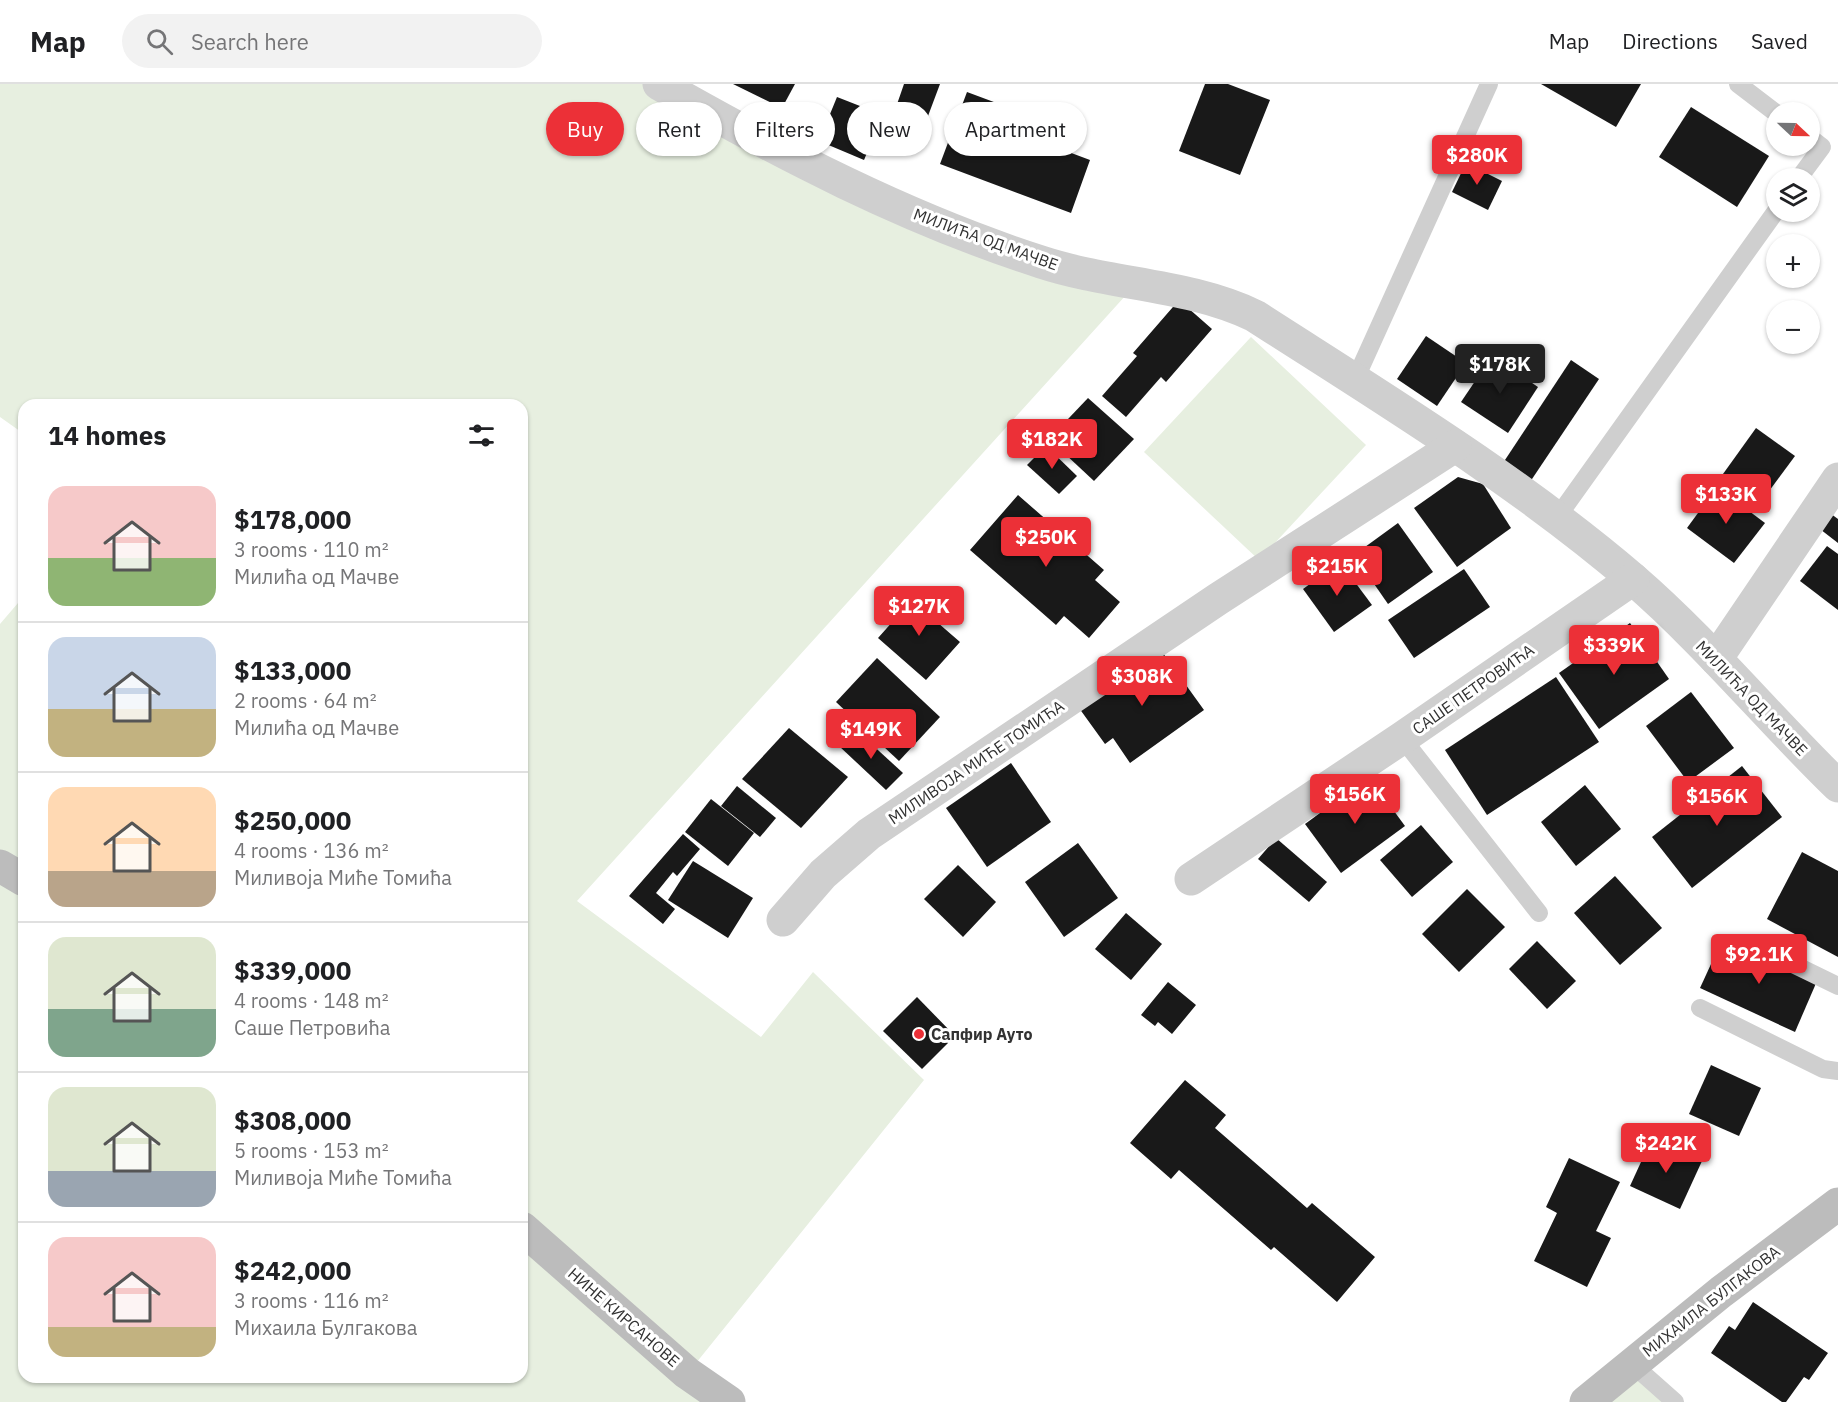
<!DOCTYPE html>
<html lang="en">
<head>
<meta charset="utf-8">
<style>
	:root { --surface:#fff; --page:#f2f2f2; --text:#202124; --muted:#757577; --line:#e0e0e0; --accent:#ec3037 }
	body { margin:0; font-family:"IBM Plex Sans",sans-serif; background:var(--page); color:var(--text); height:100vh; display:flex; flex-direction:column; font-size:22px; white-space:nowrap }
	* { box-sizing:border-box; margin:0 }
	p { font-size:20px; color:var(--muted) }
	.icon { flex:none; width:33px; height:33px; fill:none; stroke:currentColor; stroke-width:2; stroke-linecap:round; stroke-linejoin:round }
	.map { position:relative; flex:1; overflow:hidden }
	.panel { position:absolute; left:18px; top:315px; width:510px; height:984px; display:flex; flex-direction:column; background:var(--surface); border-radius:18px; box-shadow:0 2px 4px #0004 }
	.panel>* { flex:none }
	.top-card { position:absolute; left:546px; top:18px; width:570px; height:54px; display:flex; gap:12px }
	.needle { width:39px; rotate:112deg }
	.fabs { position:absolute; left:1766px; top:18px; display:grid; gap:12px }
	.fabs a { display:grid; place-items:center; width:54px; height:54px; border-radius:50%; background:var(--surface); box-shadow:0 2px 4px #0004; font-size:30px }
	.price { position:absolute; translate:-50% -51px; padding:0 14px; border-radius:6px; background:var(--accent); color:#fff; font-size:20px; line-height:39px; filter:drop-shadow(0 2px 3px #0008) }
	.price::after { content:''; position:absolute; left:50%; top:36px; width:18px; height:14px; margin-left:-9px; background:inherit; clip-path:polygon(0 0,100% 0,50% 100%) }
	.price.current { background:#222; color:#fff }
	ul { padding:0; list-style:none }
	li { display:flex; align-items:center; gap:18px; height:150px; padding:0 30px }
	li+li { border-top:2px solid var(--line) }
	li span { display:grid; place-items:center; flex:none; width:168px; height:120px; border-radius:18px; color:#555 }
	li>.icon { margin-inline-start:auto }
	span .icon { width:72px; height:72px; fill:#fffc; stroke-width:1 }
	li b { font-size:26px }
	h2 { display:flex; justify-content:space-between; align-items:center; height:72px; padding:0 30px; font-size:26px }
	.chip { padding:0 21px; border-radius:27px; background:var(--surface); box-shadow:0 2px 4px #0004; font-size:21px; line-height:54px }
	.chip.current { background:var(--accent); color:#fff }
	header { display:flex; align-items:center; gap:36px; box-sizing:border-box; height:84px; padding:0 30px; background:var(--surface); border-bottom:2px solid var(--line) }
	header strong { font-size:28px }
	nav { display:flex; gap:33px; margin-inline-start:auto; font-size:21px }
	.search { width:420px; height:54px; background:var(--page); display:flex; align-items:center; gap:15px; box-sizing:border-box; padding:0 21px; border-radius:33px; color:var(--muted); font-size:22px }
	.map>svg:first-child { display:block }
</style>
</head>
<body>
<header>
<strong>Map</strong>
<div class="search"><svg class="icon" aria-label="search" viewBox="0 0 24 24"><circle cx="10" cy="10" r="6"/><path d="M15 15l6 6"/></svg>Search here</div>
<nav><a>Map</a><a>Directions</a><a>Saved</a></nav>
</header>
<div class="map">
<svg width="1838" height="1318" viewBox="0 0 1838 1318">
	<rect width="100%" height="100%" fill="#fff"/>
	<!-- green -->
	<g fill="#e7efe0">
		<polygon points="0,0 659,0 744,49 1136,200 577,817 761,953 813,888 924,996 688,1289 730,1318 0,1318 0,540 24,512 24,1293 522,1293 522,321 24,321 24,350 0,333"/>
		<polygon points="1251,253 1366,361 1259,476 1144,368"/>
		<polygon points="1631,1279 1675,1318 1587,1318"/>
	</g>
	<!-- building -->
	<g fill="#191919">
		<polygon points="733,0 795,0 782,24"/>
		<polygon points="904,0 940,0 916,64 886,52"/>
		<polygon points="1205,0 1228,0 1270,16 1240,91 1179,67"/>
		<polygon points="1541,0 1641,0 1616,43"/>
		<polygon points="967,8 1034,33 1026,52 1090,76 1071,129 940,80"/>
		<polygon points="837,13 883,31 864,76 819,57"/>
		<polygon points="1691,23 1769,72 1737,123 1659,73"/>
		<polygon points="1466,79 1502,97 1488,126 1452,108"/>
		<polygon points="1179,216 1212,245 1166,298 1161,293 1126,333 1102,312 1137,272 1133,269"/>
		<polygon points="1426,252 1466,279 1437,322 1397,295"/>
		<polygon points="1492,272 1538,303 1508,349 1461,318"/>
		<polygon points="1571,276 1599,295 1528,401 1501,382"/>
		<polygon points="1088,314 1134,355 1094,397 1049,355"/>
		<polygon points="1756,344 1795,372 1761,418 1723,390"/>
		<polygon points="1046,362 1077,392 1059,410 1027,381"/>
		<polygon points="1458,393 1483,400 1511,444 1457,483 1414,424"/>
		<polygon points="1717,403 1765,439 1734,479 1687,444"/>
		<polygon points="1018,411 1104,486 1095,496 1120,518 1089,554 1064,532 1056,541 970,466"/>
		<polygon points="1827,427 1838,435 1838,459 1816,442"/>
		<polygon points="1398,439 1433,488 1388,520 1354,471"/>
		<polygon points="1827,462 1838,470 1838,526 1800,497"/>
		<polygon points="1340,478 1372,521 1334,548 1303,505"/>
		<polygon points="1464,485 1490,523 1414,574 1388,536"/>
		<polygon points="919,508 937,524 930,532 960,558 926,596 878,554"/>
		<polygon points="1630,539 1669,595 1599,645 1559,589"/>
		<polygon points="1160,565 1204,626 1130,679 1113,654 1105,660 1079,624"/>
		<polygon points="877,574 940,633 899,677 836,618"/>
		<polygon points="1556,593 1599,658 1487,731 1445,666"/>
		<polygon points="1691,608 1734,664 1688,698 1646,642"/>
		<polygon points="789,644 848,693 801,744 742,695"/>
		<polygon points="855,645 903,689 886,706 839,662"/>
		<polygon points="1011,679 1051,738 987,783 946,724"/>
		<polygon points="1742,682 1782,733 1692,804 1652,753"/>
		<polygon points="1369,693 1405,742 1341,789 1305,740"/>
		<polygon points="1585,701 1621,745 1576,782 1541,738"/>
		<polygon points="737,702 776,734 760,753 721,722"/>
		<polygon points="711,715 754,749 728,782 685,748"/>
		<polygon points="1421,741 1453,778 1412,813 1380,776"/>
		<polygon points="683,750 700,765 677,792 673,788 656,809 675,825 663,840 629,812"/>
		<polygon points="1276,754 1327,798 1309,818 1258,775"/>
		<polygon points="1078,759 1118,814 1064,853 1025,798"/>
		<polygon points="1802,768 1838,787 1838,873 1767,835"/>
		<polygon points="693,777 753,814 728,854 668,816"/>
		<polygon points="958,781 996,818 963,853 924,815"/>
		<polygon points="1615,792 1662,844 1620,881 1574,829"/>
		<polygon points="1467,805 1505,843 1459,888 1422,850"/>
		<polygon points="1126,829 1162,860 1131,896 1095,865"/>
		<polygon points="1723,854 1817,897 1795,948 1700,904"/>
		<polygon points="1537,857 1576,897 1547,925 1509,885"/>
		<polygon points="1168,898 1196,921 1172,950 1158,938 1155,942 1141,931"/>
		<polygon points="917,913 955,952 922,985 883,947"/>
		<polygon points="1711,981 1761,1004 1739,1052 1689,1030"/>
		<polygon points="1185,996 1226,1031 1215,1044 1307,1124 1312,1119 1375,1173 1337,1218 1274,1163 1271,1166 1179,1086 1171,1095 1130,1059"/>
		<polygon points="1652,1054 1702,1077 1680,1125 1630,1102"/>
		<polygon points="1569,1074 1620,1098 1596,1147 1611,1154 1587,1203 1534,1177 1557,1129 1546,1123"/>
		<polygon points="1753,1218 1828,1269 1809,1296 1804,1293 1786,1318 1782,1318 1711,1269 1729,1242 1735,1246"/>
	</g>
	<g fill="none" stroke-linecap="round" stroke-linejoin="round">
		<!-- lane -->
		<g stroke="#cfcfcf" stroke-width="18">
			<polyline points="1738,0 1776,29"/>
			<polyline points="1799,94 1822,63 1809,53"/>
			<polyline points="1355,296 1489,0"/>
			<polyline points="1556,435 1776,127"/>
			<polyline points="1402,654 1539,829"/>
			<polyline points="1768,868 1838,902"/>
			<polyline points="1700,924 1823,985 1838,987"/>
			<polyline points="1631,1279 1675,1318"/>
		</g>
		<!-- street -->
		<g stroke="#cfcfcf" stroke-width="33">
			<path d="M659,0c121,69 248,135 382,178 70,23 148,22 214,54 129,83 261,163 378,263 73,63 135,139 205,207"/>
			<polyline points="1716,575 1838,395"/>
			<polyline points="1191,795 1402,654 1633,495"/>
			<polyline points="783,836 823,790 869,750 1218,515 1455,362"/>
		</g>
		<!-- secondary -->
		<g stroke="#bcbcbc" stroke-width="33">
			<polyline points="0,782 24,796"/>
			<polyline points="522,1144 687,1289 729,1318"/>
			<polyline points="1586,1318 1721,1208 1838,1120"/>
		</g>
	</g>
	<!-- markers -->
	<circle fill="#ec3037" stroke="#fff" stroke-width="2" cx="919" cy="950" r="6"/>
	<g text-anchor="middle" stroke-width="6" stroke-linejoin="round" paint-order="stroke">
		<!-- street labels -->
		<g font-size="16" fill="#323232" stroke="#fff">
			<text transform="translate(986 155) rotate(20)" y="6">МИЛИЋА ОД МАЧВЕ</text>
			<text transform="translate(1473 605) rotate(-35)" y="6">САШЕ ПЕТРОВИЋА</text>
			<text transform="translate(1752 614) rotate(46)" y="6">МИЛИЋА ОД МАЧВЕ</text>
			<text transform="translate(976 678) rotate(-34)" y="6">МИЛИВОЈА МИЋЕ ТОМИЋА</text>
			<text transform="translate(1711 1217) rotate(-38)" y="6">МИХАИЛА БУЛГАКОВА</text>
			<text transform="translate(624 1233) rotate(41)" y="6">НИНЕ КИРСАНОВЕ</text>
		</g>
		<!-- poi labels -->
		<g font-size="16" font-weight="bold" fill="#323232" stroke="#fff" text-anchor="start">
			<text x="931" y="956">Сапфир Ауто</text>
		</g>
	</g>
</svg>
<div class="fabs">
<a><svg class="needle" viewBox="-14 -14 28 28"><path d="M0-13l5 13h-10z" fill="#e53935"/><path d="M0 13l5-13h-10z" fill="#757577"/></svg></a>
<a><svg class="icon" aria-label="layers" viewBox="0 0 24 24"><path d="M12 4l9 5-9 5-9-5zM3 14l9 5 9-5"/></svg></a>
<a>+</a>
<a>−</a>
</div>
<b class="price" style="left:1477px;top:102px">$280K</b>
<b class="price current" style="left:1500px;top:311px">$178K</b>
<b class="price" style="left:1052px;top:386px">$182K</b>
<b class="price" style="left:1726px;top:441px">$133K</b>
<b class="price" style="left:1046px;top:484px">$250K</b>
<b class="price" style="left:1337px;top:513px">$215K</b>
<b class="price" style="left:919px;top:553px">$127K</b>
<b class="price" style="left:1614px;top:592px">$339K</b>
<b class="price" style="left:1142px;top:623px">$308K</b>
<b class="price" style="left:871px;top:676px">$149K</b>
<b class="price" style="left:1355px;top:741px">$156K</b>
<b class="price" style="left:1717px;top:743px">$156K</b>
<b class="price" style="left:1759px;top:901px">$92.1K</b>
<b class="price" style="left:1666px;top:1090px">$242K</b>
<div class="top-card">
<a class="chip current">Buy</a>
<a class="chip">Rent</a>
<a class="chip">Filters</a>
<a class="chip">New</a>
<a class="chip">Apartment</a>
</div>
<section class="panel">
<h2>14 homes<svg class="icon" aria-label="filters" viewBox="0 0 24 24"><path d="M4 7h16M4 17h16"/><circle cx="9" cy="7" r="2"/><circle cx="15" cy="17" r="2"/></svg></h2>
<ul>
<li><span style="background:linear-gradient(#f6c9c9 60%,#8fb573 0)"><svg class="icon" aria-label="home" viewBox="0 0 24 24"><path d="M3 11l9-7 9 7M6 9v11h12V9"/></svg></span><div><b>$178,000</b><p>3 rooms · 110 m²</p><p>Милића од Мачве</p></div></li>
<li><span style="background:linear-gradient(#c9d6e8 60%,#c2b280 0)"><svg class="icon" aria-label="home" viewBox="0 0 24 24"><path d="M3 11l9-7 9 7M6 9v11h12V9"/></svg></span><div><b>$133,000</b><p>2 rooms · 64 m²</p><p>Милића од Мачве</p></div></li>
<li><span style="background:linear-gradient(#ffd9b3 70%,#b9a48a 0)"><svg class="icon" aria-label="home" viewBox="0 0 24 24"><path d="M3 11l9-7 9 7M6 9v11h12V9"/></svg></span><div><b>$250,000</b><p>4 rooms · 136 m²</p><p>Миливоја Миће Томића</p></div></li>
<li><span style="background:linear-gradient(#dfe7d0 60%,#7fa58c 0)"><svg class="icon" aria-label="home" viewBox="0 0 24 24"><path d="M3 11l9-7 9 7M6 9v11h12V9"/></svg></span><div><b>$339,000</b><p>4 rooms · 148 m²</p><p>Саше Петровића</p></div></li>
<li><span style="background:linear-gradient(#dfe7d0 70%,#9aa5b1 0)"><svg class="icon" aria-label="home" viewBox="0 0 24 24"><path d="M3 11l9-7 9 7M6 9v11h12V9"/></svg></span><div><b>$308,000</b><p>5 rooms · 153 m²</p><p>Миливоја Миће Томића</p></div></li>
<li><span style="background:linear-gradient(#f6c9c9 75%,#c2b280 0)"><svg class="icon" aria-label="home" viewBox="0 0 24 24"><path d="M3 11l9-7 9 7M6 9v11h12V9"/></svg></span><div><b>$242,000</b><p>3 rooms · 116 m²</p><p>Михаила Булгакова</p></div></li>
</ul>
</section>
</div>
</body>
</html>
